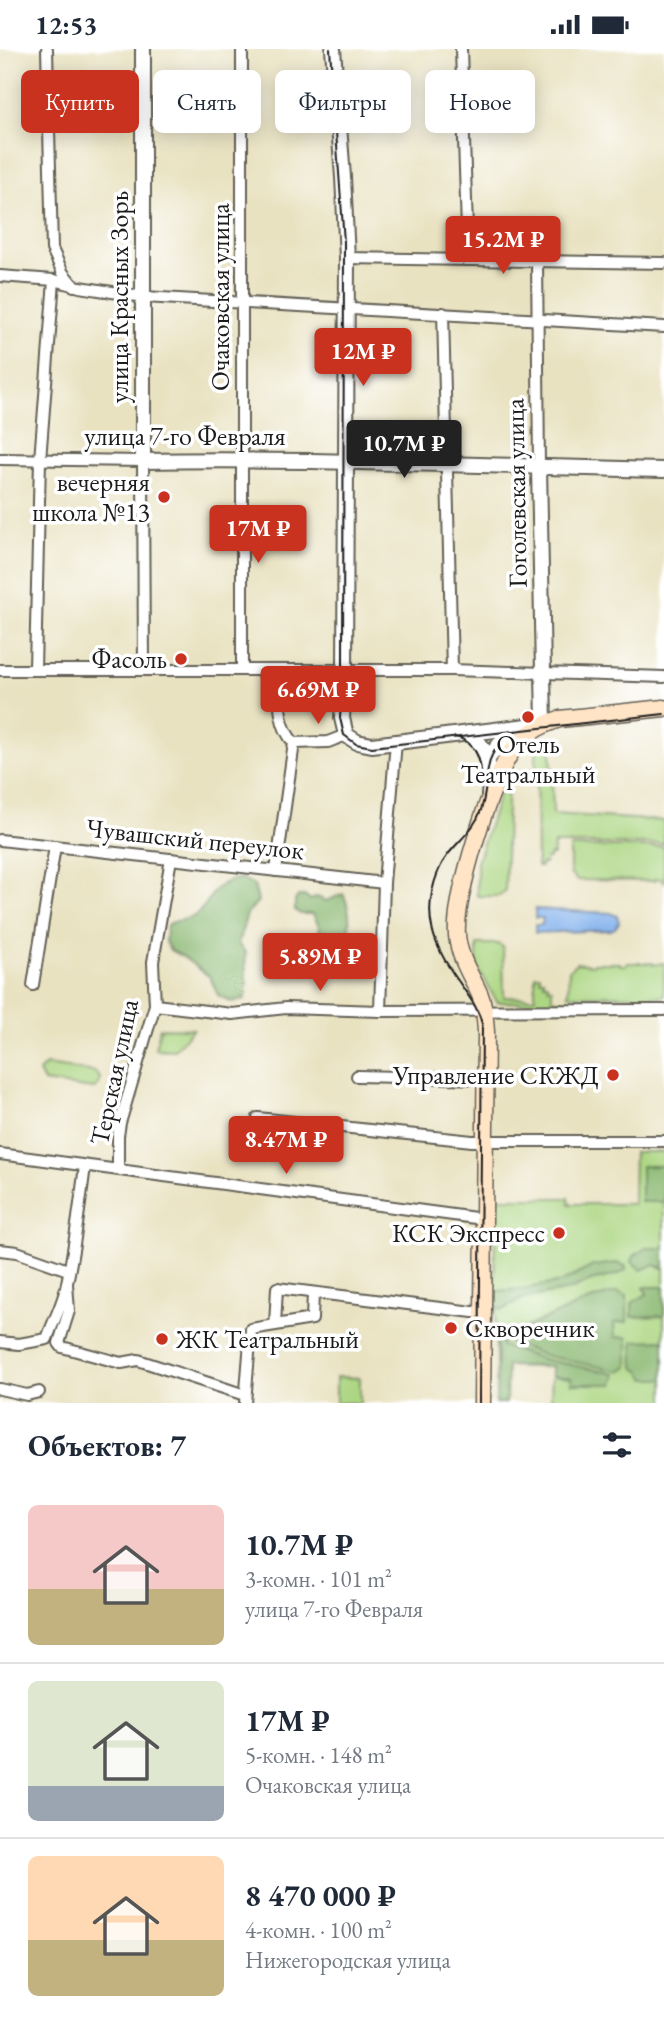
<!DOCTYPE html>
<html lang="ru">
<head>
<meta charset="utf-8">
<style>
	:root { --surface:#fff; --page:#f6f6f7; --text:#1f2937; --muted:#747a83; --line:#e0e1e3; --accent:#c8321e }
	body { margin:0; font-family:"EB Garamond",serif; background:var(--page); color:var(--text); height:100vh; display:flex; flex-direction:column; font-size:26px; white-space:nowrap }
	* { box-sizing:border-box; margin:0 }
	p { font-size:23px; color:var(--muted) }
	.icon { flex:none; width:38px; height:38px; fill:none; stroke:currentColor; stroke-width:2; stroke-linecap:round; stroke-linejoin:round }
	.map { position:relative; height:1354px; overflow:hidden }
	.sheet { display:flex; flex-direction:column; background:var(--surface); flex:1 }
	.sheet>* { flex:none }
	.top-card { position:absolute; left:21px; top:21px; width:623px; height:63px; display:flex; gap:14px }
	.price { position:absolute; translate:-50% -60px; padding:0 16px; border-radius:7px; background:var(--accent); color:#fff; font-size:23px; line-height:46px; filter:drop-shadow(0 2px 4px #0008) }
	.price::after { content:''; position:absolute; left:50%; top:42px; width:21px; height:16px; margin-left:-10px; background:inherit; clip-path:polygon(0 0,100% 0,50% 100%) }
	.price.selected { background:#222; color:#fff }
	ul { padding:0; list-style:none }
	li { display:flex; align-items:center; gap:21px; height:175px; padding:0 28px }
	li+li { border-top:2px solid var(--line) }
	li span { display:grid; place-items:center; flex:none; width:196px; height:140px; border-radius:10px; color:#555 }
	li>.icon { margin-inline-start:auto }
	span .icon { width:84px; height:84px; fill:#fffc; stroke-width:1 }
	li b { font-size:30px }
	h2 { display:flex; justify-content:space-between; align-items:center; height:84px; padding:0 28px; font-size:30px }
	.tag { padding:0 24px; border-radius:10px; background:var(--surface); box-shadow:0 4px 18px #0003; font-size:24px; line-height:63px }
	.tag.selected { background:var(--accent); color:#fff }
	.status { display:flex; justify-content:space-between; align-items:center; height:49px; padding:0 35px; background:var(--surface); direction:ltr }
	.status svg { height:19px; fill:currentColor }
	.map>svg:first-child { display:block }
</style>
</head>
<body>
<div class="status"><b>12:53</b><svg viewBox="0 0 49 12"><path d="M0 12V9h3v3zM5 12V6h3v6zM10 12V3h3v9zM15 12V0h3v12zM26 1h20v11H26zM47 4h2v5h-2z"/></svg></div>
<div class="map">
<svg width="664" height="1354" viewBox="0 0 664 1354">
	<rect width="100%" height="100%" fill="#fff"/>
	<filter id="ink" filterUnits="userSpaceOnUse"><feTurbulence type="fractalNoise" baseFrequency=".0143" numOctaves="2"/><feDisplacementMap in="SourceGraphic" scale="14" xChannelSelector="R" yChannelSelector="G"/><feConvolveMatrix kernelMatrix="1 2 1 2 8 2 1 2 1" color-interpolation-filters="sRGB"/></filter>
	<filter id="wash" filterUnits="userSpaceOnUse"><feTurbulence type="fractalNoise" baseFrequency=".00686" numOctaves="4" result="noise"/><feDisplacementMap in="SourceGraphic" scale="28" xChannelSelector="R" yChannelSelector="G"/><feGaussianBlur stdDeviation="1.57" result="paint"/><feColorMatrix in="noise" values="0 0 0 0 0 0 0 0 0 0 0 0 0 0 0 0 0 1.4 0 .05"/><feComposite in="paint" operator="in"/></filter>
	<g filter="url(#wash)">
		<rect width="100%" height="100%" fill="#e9e2c1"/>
		<!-- green -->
		<g fill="#acd682" stroke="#64794f" stroke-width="2">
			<polygon points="551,695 553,765 664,772 664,795 554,795 553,806 549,806 549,810 545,810 545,815 541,815 541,818 537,818 536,696"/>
			<polygon points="508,719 505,843 499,847 477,847 477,813"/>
			<polygon points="570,798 664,798 664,833 661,830 654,830 654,832 577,831 570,825"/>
			<polygon points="477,895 498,895 503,898 504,948 535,949 535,926 540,926 540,930 544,930 544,934 548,934 548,938 552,939 552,950 664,952 664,957 535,957 535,954 497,953 477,918"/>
			<polygon points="576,914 593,916 593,914 620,914 620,916 626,916 627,914 653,914 653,916 664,914 664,947 568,946 569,921"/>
			<polygon points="160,979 193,980 174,1001 155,1000"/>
			<polygon points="46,1016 95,1023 100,1029 99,1035 93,1040 44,1033 39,1023"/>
			<polygon points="634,1103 664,1103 664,1354 551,1354 552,1318 496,1317 494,1149 569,1149 570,1155 633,1155"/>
			<polygon points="336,1328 360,1329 360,1354 336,1354"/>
		</g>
		<!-- forest -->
		<g fill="#89b770" stroke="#526a46" stroke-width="2">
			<path d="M241,829l13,7 4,16 -11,13 -9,30 8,9c-3,17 4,30 -1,46l-13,3 -14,-7 -8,-18 -27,-20 -13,-7 -5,-9 2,-16c9,-6 19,-4 27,-9 22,-15 11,-31 47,-38z"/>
			<path d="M343,845c11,21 7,53 -6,73l-7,2 -8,-4 -3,-39 -6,-12h-13l-5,-4v-9l3,-5h6l7,4 6,-3 9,4z"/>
			<rect x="641" y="1117" width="23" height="36"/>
			<polygon points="646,1199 664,1199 664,1219 654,1216 641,1221 632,1213 634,1207"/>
			<polygon points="617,1214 626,1217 626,1221 617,1226 591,1232 570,1241 522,1250 502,1261 496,1258 496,1242 522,1240 562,1233 593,1217"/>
			<polygon points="644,1238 664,1238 664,1267 632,1268 632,1254 647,1245"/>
			<polygon points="617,1243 627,1247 627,1273 614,1274 615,1288 628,1288 628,1318 619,1322 547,1307 506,1293 506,1287 587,1252"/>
			<polygon points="497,1285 502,1286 502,1297 546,1311 616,1325 613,1335 572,1335 571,1329 553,1327 552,1317 507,1317 506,1354 496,1354"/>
			<polygon points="664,1291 664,1330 646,1330 641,1323 634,1318 633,1292"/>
		</g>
		<!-- water -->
		<polygon fill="#82b1ec" stroke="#4f6684" stroke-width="2" points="535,860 611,864 617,867 619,873 616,878 611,881 535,884 535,876 542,876 543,869 535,869"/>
	</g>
	<g filter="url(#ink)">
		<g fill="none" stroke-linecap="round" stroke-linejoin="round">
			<!-- minor casing -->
			<g stroke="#646156" stroke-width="14">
				<g id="minor">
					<polyline points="47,0 52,200 63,224 74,237"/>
					<polyline points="461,0 468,211"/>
					<polyline points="347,209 664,214"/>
					<polyline points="537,211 539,418"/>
					<polyline points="0,227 54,231 80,238 144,248 664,278"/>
					<polyline points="443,264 452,621"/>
					<polyline points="0,410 143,412 144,621"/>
					<polyline points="35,620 40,411 54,231"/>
					<polyline points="0,621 452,621 664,628"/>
					<polyline points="242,621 242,0"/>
					<polyline points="294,694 328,693 346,686"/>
					<polyline points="0,791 384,834"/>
					<path d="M276,822l18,-128c-18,-20 -14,-46 -14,-72"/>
					<polyline points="33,936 55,797"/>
					<polyline points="155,956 232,965 286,959 380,962 664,961"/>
					<polyline points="380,962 384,834 396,693"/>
					<polyline points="357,1027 486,1030"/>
					<polyline points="258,1069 472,1092 664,1092"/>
					<polyline points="0,1105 483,1170"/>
					<polyline points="118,1120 118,1087 120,1074 155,956 153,913 171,810"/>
					<polyline points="0,1201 17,1203 68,1221"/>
					<polyline points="67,1235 69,1262 59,1294 62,1298 121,1314 138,1311 245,1346"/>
					<polyline points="275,1276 277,1239 481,1264"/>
					<path d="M0,1293l19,2 28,-5c6,-18 17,-37 20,-56 8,-38 13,-78 18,-117"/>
					<polyline points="0,1340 27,1346 39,1343"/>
					<polyline points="245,1354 251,1280 312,1270 313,1244"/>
				</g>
			</g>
			<!-- tertiary casing -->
			<g stroke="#646156" stroke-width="18">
				<g id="tertiary">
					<path d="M143,0v412c174,-3 347,5 521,9"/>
					<polyline points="333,0 343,128 347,209 345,621 342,669 346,686 357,693 372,696 544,675 539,418"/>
					<path d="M468,684c22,13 23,40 21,63"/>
					<polyline points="487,711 512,679"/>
				</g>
			</g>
			<!-- secondary casing -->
			<g stroke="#646156" stroke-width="19">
				<path id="secondary" d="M482,1354l4,-371c-1,-13 -1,-25 -6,-37 -9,-20 -21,-37 -23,-60 -3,-37 33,-153 55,-184 12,-17 28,-26 48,-32l104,-11"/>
			</g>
			<!-- minor -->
			<use href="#minor" stroke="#fff" stroke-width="10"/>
			<!-- tertiary -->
			<use href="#tertiary" stroke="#fff" stroke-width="14"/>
			<!-- secondary -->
			<use href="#secondary" stroke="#ffe4c6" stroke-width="16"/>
			<!-- tram -->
			<g stroke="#1c1c1c" stroke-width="2">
				<polyline points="330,0 344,193 343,621 340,669 344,686 356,695 372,698 664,665"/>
				<path d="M455,688c20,4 26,22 26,40"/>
				<path d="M479,1354l3,-379c-4,-17 -13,-27 -23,-42 -26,-36 -38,-67 -21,-110 9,-25 35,-37 43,-62 11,-34 -3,-56 35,-79"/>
			</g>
		</g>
	</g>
	<!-- markers -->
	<g fill="#c8321e" stroke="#fff" stroke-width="2.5">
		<circle cx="164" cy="448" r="7"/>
		<circle cx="181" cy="610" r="7"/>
		<circle cx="528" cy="668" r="7"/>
		<circle cx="613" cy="1026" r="7"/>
		<circle cx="559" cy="1184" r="7"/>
		<circle cx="451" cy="1279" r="7"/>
		<circle cx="162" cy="1290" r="7"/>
	</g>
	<g text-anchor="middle" stroke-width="7" stroke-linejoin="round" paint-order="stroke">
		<!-- street labels -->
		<g font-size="26" fill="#1c1c1c" stroke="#fff">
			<text transform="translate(119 248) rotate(-90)" y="9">улица Красных Зорь</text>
			<text transform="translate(220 248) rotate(-90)" y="9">Очаковская улица</text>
			<text x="185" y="396">улица 7-го Февраля</text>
			<text transform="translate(516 444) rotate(-91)" y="9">Гоголевская улица</text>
			<text transform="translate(195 790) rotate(6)" y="9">Чувашский переулок</text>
			<text transform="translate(114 1023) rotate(-78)" y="9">Терская улица</text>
		</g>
		<!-- poi labels -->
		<g font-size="26" fill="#1c1c1c" stroke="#fff" text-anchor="end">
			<text x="150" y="442">вечерняя<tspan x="150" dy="30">школа №13</tspan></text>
			<text x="167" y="619">Фасоль</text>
			<text x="528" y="704" text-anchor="middle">Отель<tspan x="528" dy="30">Театральный</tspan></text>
			<text x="599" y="1035">Управление СКЖД</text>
			<text x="545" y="1193">КСК Экспресс</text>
			<text x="465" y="1288" text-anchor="start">Скворечник</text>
			<text x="176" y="1299" text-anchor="start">ЖК Театральный</text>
		</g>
	</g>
</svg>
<b class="price" style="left:503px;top:227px">15.2M ₽</b>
<b class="price" style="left:363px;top:339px">12M ₽</b>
<b class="price selected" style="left:404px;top:431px">10.7M ₽</b>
<b class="price" style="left:258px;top:516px">17M ₽</b>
<b class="price" style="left:318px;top:677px">6.69M ₽</b>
<b class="price" style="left:320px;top:944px">5.89M ₽</b>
<b class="price" style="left:286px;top:1127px">8.47M ₽</b>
<div class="top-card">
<a class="tag selected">Купить</a>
<a class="tag">Снять</a>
<a class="tag">Фильтры</a>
<a class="tag">Новое</a>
</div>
</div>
<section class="sheet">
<h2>Объектов: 7<svg class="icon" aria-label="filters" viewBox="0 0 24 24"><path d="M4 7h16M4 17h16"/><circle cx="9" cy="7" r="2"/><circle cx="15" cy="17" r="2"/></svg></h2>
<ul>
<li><span style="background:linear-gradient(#f6c9c9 60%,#c2b280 0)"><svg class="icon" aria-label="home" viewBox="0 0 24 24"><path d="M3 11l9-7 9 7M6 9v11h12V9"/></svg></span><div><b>10.7M ₽</b><p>3-комн. · 101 m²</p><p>улица 7-го Февраля</p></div></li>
<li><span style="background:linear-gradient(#dfe7d0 75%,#9aa5b1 0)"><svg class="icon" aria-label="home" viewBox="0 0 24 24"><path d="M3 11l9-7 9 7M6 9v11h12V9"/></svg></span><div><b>17M ₽</b><p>5-комн. · 148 m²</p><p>Очаковская улица</p></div></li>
<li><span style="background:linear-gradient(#ffd9b3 60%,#c2b280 0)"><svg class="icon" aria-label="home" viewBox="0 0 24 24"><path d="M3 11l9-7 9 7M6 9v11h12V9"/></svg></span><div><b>8 470 000 ₽</b><p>4-комн. · 100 m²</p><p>Нижегородская улица</p></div></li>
</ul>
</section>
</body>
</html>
